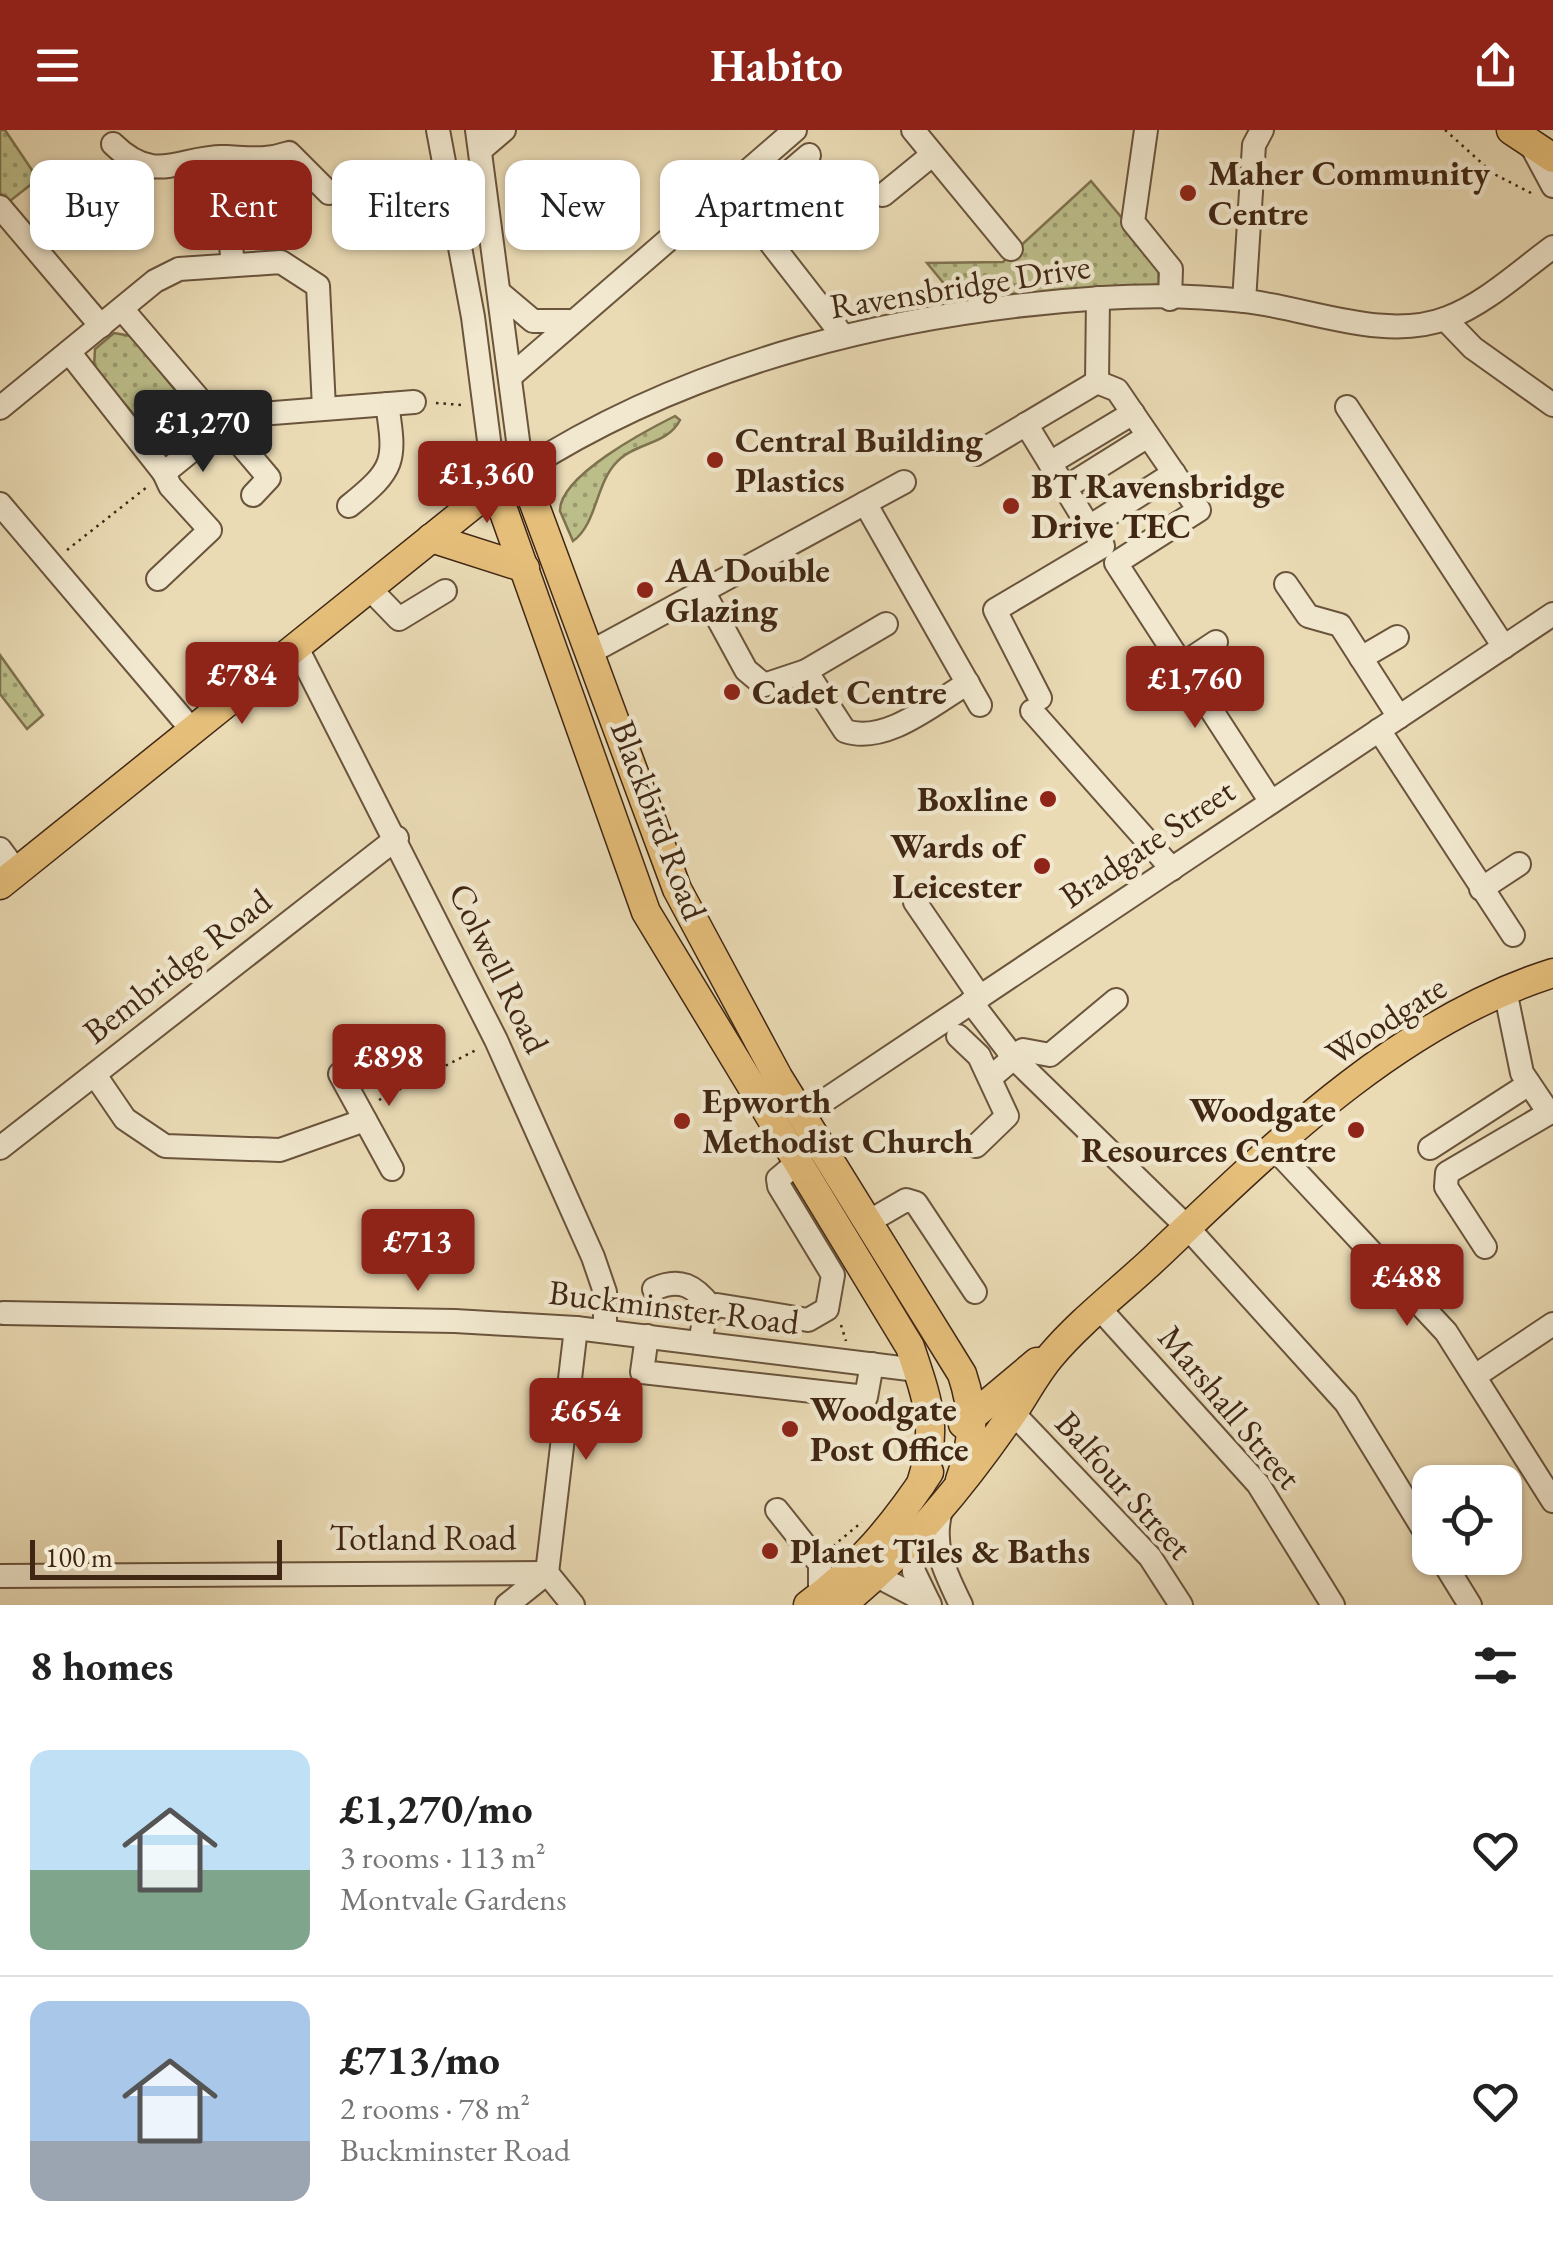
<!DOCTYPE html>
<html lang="en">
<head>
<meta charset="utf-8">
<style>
	:root { --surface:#fff; --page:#f2f2f2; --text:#222; --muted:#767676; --line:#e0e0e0; --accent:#8f2418 }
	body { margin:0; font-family:"EB Garamond",serif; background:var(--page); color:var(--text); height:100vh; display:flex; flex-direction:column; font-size:38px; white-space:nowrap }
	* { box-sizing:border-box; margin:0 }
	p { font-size:32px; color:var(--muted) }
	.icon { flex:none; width:55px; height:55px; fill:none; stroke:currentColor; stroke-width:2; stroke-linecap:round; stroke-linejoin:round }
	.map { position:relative; height:1475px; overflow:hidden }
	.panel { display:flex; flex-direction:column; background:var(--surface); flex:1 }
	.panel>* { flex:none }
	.top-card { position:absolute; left:30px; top:30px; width:1000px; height:90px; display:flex; gap:20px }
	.buttons { position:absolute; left:1412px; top:1335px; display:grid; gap:20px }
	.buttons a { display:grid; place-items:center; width:110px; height:110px; border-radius:20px; background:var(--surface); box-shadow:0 2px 8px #0004; font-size:50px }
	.scale { position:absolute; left:30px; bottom:25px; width:252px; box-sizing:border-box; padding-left:10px; border:5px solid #402714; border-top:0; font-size:28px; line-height:35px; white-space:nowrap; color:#402714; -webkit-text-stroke:8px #f1e8cf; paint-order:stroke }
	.price { position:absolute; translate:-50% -85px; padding:0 22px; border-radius:10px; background:var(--accent); color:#fff; font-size:32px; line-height:65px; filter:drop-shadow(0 2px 5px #0008) }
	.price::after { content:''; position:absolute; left:50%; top:60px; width:30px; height:22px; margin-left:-15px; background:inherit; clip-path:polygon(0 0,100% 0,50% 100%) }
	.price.on { background:#222; color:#fff }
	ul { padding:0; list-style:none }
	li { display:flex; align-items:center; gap:30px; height:250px; padding:0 30px }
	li+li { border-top:2px solid var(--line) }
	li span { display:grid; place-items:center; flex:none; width:280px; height:200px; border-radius:20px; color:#555 }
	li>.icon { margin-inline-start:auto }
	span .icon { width:120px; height:120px; fill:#fffc; stroke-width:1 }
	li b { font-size:42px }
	h2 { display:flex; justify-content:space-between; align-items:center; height:120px; padding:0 30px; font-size:42px }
	.pill { padding:0 35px; border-radius:20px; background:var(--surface); box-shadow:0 2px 8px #0004; font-size:35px; line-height:90px }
	.pill.on { background:var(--accent); color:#fff }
	header { display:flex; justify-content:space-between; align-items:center; height:130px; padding:0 30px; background:var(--accent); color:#fff; font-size:45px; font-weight:700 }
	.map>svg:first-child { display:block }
</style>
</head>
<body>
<header><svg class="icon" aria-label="menu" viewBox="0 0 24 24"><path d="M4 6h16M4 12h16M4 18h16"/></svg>Habito<svg class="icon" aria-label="share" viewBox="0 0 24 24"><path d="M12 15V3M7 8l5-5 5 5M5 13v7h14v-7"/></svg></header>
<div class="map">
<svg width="1553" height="1475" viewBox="0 0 1553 1475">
	<defs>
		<pattern id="grass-dots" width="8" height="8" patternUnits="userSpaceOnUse" patternTransform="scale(2.5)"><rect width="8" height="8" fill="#bcbe8a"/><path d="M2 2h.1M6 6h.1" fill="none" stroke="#9a9a70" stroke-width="1.8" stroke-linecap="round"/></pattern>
	</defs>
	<rect width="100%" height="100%" fill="#eadbb5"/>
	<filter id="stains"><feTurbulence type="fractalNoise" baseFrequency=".002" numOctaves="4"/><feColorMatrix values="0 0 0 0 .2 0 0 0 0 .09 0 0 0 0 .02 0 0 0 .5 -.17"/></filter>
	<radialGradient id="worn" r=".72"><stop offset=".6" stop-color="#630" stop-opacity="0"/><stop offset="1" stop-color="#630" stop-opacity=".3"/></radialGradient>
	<!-- grass -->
	<g fill="url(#grass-dots)" stroke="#7e724f" stroke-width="2.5">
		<polygon points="0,0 5,0 38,49 10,71 0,63"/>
		<polygon points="1091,51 1158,131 1159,156 955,167 927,133 1003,132"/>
		<polygon points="114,203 131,206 197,287 197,304 177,320 161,317 94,237 95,219"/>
		<path d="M675,286l5,4c-13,26 -47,22 -65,44 -19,21 -19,61 -42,77l-13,-30c-1,-35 87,-81 115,-95z"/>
		<polygon points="0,525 43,585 27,599 0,564"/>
	</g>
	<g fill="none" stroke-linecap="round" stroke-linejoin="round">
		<!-- minor casing -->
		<g stroke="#6a543c" stroke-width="26">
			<g id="minor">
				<polyline points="438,0 473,187 495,357"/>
				<path d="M477,0l45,341c171,-110 378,-160 580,-173 46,-3 98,-2 143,3 63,7 140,41 202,17 38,-14 73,-47 106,-71"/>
				<polyline points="913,0 1011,119"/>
				<polyline points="1146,0 1133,92 1171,139 1170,169"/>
				<path d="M113,14c44,43 68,11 113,13 23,1 40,4 63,-4l40,40"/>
				<polyline points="1531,15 1553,56"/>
				<polyline points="483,18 504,0"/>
				<polyline points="809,25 745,80 843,206"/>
				<polyline points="222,27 233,135"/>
				<polyline points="883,65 932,25"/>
				<polyline points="0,77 101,196"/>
				<polyline points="501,164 533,191 568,191"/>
				<polyline points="1244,171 1254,15 1262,0"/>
				<polyline points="122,179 222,296"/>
				<polyline points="1445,189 1473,218 1553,275"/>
				<polyline points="69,222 164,343 222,296 247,285 414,272"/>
				<polyline points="511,246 795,0"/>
				<polyline points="1097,252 1117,260 1199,380 1116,433 1271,672"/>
				<polyline points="1097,252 1098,168"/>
				<polyline points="1347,277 1504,517"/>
				<polyline points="0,278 155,151 179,139 281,132 318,156 324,278"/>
				<polyline points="1026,294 1089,397 1174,343"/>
				<polyline points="224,295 269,348 253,365"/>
				<polyline points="976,324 1097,252"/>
				<polyline points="1050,333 1133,283"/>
				<polyline points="1065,358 1148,306"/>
				<polyline points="865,373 980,575"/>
				<polyline points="0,374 192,600"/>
				<path d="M349,376c46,-37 47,-44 38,-102"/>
				<polyline points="158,449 210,400 170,356 164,343"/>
				<polyline points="1286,454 1308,486 1340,495 1399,587"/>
				<polyline points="369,458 399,489 445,461"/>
				<polyline points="703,461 746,540 764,555 806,541 886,494"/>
				<polyline points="296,516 496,910 593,1127 605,1162 605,1201"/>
				<polyline points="589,523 904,352"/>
				<polyline points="1361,528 1397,507"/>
				<polyline points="1183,534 1216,512"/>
				<path d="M806,541l39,60c41,14 89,-28 123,-48"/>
				<polyline points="1040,568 995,480 1103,416"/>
				<polyline points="1032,581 1172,739"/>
				<polyline points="1379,600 1513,805"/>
				<polyline points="0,719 17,742"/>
				<polyline points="1481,759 1519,734"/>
				<polyline points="915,772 980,867"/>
				<polyline points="971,872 1014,928 1187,1097 1346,1273 1430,1410"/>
				<polyline points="958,906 979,926 1007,986 976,1016"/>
				<polyline points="340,944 392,1039"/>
				<polyline points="95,945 125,989 165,1016 280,1020 365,990"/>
				<polyline points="990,948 1023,920 1050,925 1116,870"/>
				<polyline points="803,985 1553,484"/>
				<polyline points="1273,1017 1446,1202 1553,1371"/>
				<polyline points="0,1018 397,708"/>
				<polyline points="1430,1018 1529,954"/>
				<polyline points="868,1092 906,1070 916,1073 975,1162"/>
				<polyline points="1485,1117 1446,1057 1447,1043 1549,983 1522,943 1505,860"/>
				<path d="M654,1159c26,-12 41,-3 57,18"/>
				<polyline points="1100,1179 1258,1354 1333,1475"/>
				<polyline points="3,1183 455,1191 576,1198 917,1240"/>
				<polyline points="647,1206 642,1242 866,1267 872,1234"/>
				<polyline points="700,1213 705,1185 717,1175 808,1190 827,1179 833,1145 779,1056 778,1049 797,1033"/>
				<polyline points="1475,1246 1553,1194"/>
				<polyline points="1013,1283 1150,1427 1181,1475"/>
				<polyline points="777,1380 820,1434 820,1466"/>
				<path d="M941,1380c-10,36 4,62 20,95"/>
				<polyline points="910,1403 914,1442 930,1475"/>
				<polyline points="1441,1428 1470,1475"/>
				<polyline points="0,1446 547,1443"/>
				<polyline points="877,1446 929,1473"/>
				<polyline points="507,1475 547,1443"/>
				<polyline points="573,1475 547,1443 576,1198"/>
			</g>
		</g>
		<!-- major casing -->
		<g stroke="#402714" stroke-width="31">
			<g id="major">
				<polyline points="1511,0 1553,28"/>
				<path d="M495,357l151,425 264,435c18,55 29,80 11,137"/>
				<polyline points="431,408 525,438"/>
				<path d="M0,755l495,-398 27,-16 155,418 101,188 184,297c13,39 12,67 -2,106"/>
				<polyline points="963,1294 1037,1232"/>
				<path d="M808,1475c51,-38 87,-81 121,-133"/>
				<path d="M841,1475c68,-54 122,-120 171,-191 13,-19 23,-39 38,-57 30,-36 71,-67 105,-99 116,-110 242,-236 398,-285"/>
			</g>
		</g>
		<!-- path -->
		<g stroke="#402714" stroke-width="2.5" stroke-dasharray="2.5 5" stroke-linecap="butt">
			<polyline points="1445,0 1494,44 1533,64"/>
			<polyline points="436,273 462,275"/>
			<polyline points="67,420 147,357"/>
			<polyline points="379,970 478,919"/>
			<polyline points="841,1195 846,1211"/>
			<polyline points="887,1275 905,1294"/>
			<polyline points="833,1416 862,1392"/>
		</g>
		<!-- minor -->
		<use href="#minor" stroke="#f1e8cf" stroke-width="22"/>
		<!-- major -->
		<use href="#major" stroke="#e5be7a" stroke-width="28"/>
	</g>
	<!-- markers -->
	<g fill="#8f2418" stroke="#f1e8cf" stroke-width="4">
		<circle cx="1188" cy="63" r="10"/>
		<circle cx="715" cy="330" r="10"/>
		<circle cx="1011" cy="376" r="10"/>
		<circle cx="645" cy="460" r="10"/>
		<circle cx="732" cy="562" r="10"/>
		<circle cx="1048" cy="669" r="10"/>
		<circle cx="1042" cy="736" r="10"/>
		<circle cx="682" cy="991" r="10"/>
		<circle cx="1356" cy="1000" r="10"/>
		<circle cx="790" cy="1299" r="10"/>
		<circle cx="770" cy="1421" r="10"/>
	</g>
	<g text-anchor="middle" stroke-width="9" stroke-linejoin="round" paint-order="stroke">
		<!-- poi labels -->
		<g font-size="35" font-weight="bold" fill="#402714" stroke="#f1e8cf" text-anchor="start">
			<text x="1208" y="55">Maher Community<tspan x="1208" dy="40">Centre</tspan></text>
			<text x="735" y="322">Central Building<tspan x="735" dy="40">Plastics</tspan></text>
			<text x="1031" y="368">BT Ravensbridge<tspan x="1031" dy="40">Drive TEC</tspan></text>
			<text x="665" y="452">AA Double<tspan x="665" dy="40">Glazing</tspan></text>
			<text x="752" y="574">Cadet Centre</text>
			<text x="1028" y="681" text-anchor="end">Boxline</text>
			<text x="1022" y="728" text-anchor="end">Wards of<tspan x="1022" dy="40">Leicester</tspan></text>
			<text x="702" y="983">Epworth<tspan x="702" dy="40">Methodist Church</tspan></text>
			<text x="1336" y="992" text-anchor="end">Woodgate<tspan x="1336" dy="40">Resources Centre</tspan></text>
			<text x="810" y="1291">Woodgate<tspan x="810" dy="40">Post Office</tspan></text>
			<text x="790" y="1433">Planet Tiles &amp; Baths</text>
		</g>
		<!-- street labels -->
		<g font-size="35" fill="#402714" stroke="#f1e8cf">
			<text transform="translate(960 156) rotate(-9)" y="12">Ravensbridge Drive</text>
			<text transform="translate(659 690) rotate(69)" y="12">Blackbird Road</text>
			<text transform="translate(1147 713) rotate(-34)" y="12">Bradgate Street</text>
			<text transform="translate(177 836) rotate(-38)" y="12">Bembridge Road</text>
			<text transform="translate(499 838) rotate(64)" y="12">Colwell Road</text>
			<text transform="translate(1386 890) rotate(-33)" y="12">Woodgate</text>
			<text transform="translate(674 1177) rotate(7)" y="12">Buckminster Road</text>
			<text transform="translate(1230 1277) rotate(50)" y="12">Marshall Street</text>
			<text transform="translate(1124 1355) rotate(48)" y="12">Balfour Street</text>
			<text x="423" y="1420">Totland Road</text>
		</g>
	</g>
	<rect width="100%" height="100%" filter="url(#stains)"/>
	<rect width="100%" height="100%" fill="url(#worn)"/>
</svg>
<div class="buttons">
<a><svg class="icon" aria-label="locate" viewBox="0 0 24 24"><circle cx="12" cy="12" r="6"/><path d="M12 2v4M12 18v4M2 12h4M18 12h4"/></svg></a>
</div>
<div class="scale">100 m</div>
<b class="price on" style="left:203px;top:345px">£1,270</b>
<b class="price" style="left:487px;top:396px">£1,360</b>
<b class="price" style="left:242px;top:597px">£784</b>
<b class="price" style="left:1195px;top:601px">£1,760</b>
<b class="price" style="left:389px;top:979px">£898</b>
<b class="price" style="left:418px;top:1164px">£713</b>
<b class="price" style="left:1407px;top:1199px">£488</b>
<b class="price" style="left:586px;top:1333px">£654</b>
<div class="top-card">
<a class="pill">Buy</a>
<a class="pill on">Rent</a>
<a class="pill">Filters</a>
<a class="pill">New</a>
<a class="pill">Apartment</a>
</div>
</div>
<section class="panel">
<h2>8 homes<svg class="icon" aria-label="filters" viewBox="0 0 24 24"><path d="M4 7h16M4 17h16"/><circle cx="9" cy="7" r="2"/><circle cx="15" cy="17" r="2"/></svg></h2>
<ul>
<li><span style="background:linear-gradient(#bfe0f5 60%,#7fa58c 0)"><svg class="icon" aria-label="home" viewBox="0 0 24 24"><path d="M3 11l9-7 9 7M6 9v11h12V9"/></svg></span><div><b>£1,270/mo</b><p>3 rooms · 113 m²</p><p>Montvale Gardens</p></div><svg class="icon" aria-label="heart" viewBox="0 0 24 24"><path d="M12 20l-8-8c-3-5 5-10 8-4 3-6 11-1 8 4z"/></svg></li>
<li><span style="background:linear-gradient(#a9c7e8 70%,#9aa5b1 0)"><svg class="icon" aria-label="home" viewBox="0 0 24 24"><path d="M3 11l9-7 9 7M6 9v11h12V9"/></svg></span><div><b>£713/mo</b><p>2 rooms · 78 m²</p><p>Buckminster Road</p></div><svg class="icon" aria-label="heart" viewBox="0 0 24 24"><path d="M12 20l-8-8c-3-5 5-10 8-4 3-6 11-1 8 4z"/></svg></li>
</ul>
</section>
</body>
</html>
